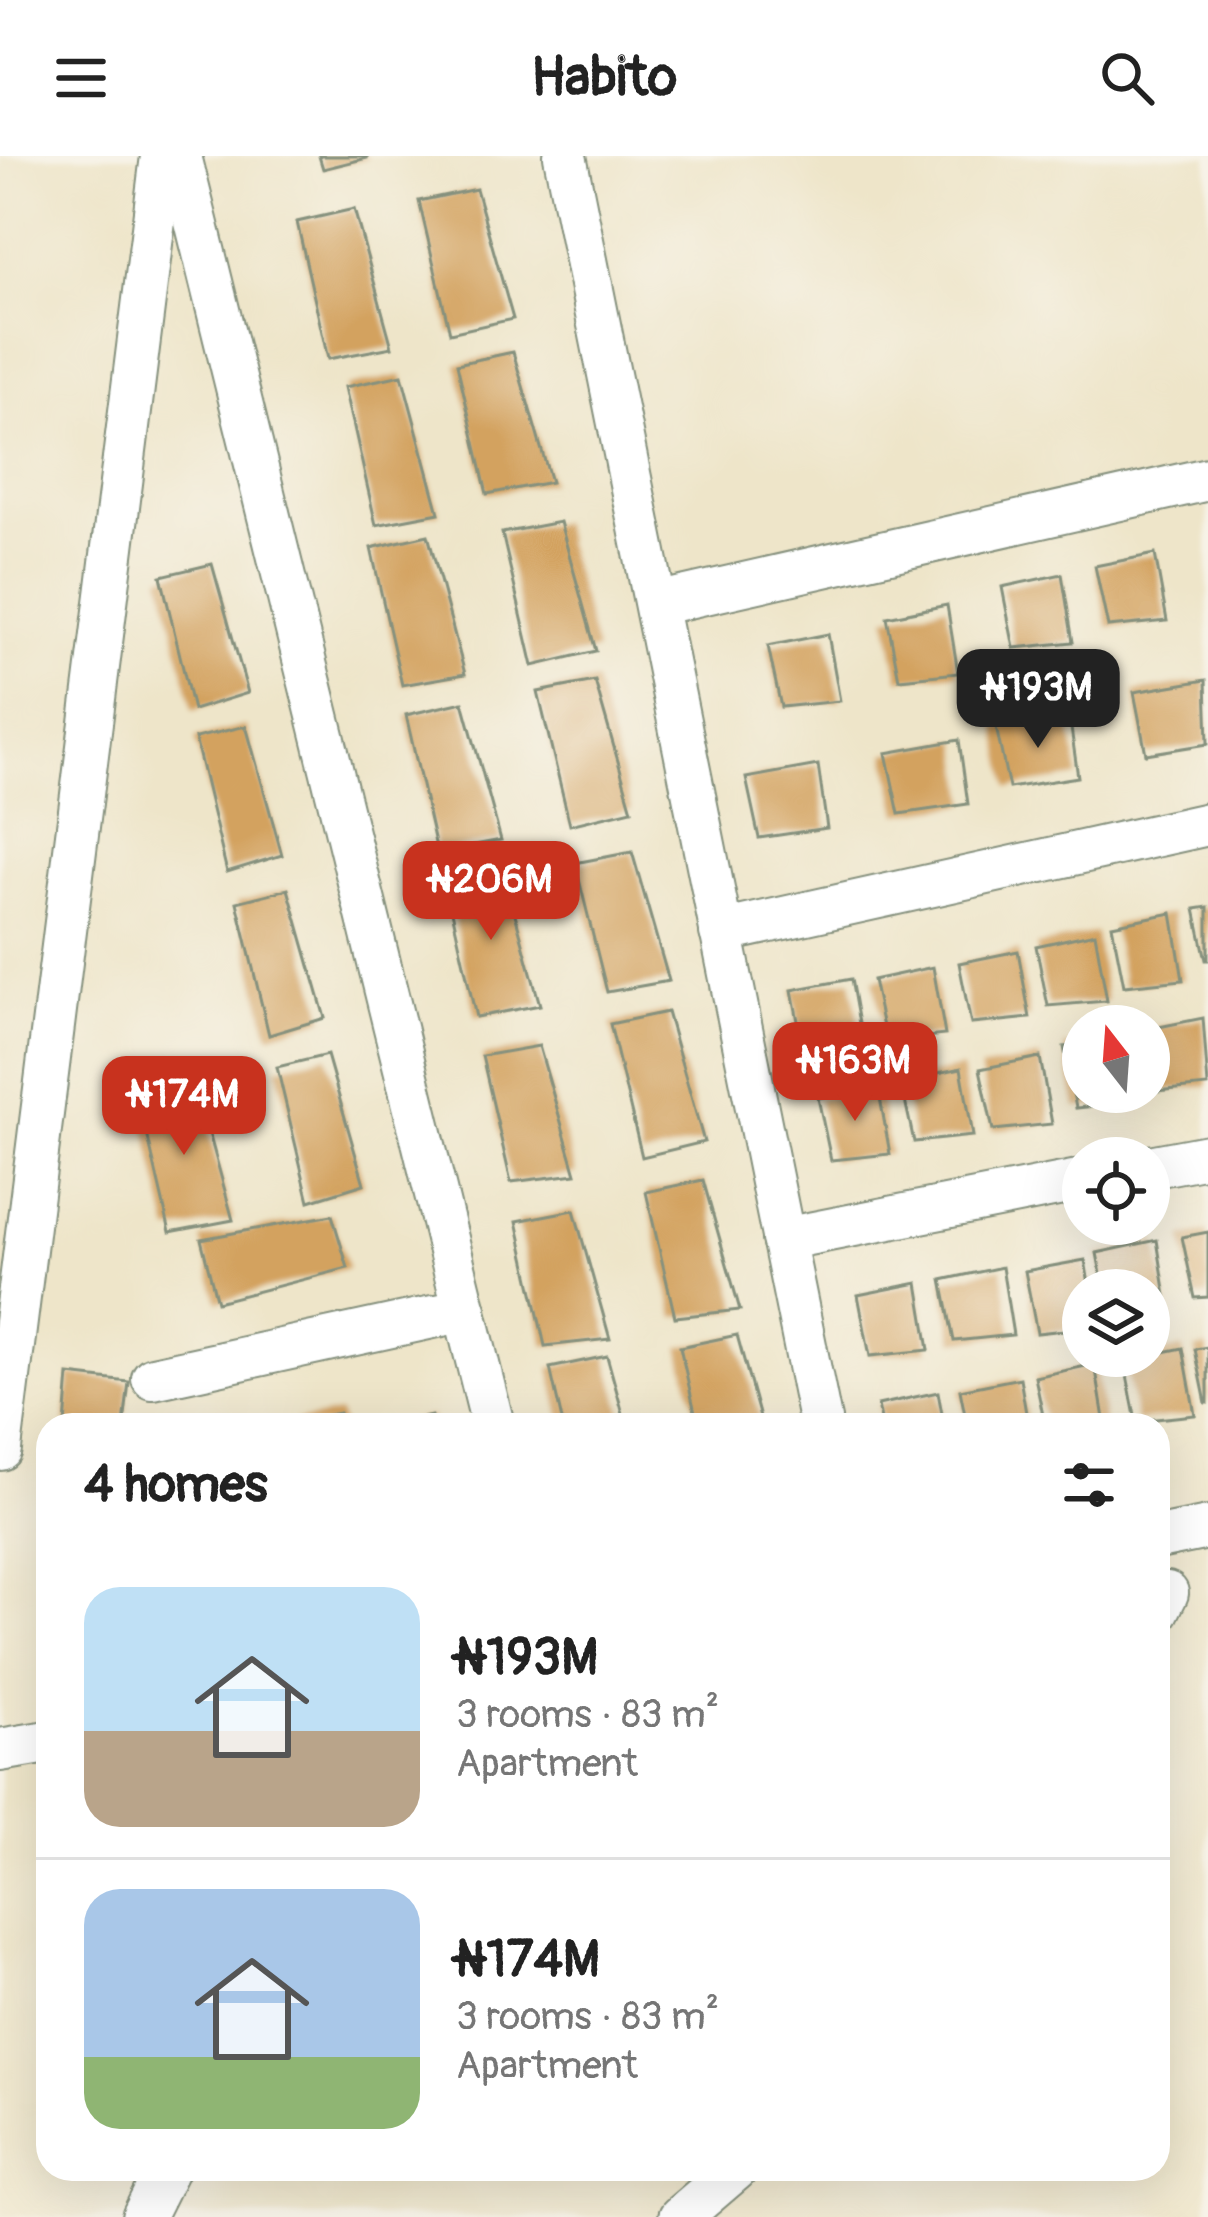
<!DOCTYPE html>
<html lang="en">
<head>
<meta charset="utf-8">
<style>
	:root { --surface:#fff; --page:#f6f6f6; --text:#222; --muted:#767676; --line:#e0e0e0; --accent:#c8321e }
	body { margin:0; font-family:Pangolin,sans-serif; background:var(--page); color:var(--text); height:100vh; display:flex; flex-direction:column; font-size:45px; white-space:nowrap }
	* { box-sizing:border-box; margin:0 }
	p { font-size:39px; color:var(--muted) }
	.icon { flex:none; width:66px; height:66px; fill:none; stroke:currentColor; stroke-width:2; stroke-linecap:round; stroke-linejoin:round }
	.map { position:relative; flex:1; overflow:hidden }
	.drawer { position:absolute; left:36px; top:1257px; width:1134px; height:768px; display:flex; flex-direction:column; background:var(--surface); border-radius:36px; box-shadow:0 12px 48px #0002 }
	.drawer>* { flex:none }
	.needle { width:78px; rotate:343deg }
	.tools { position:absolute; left:1062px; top:849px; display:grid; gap:24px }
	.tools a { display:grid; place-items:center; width:108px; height:108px; border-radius:50%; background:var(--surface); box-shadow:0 12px 48px #0002; font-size:60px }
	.price { position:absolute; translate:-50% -102px; padding:0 27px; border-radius:24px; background:var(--accent); color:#fff; font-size:39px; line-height:78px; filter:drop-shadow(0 3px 6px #0008) }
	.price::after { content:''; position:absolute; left:50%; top:72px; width:36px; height:27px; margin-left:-18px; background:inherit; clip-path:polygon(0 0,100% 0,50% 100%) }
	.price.current { background:#222; color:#fff }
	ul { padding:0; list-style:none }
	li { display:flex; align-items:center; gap:36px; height:300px; padding:0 48px }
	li+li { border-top:3px solid var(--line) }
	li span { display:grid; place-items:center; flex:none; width:336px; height:240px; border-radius:36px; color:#555 }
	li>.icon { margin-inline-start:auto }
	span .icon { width:144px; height:144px; fill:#fffc; stroke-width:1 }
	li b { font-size:51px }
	h2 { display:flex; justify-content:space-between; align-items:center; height:144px; padding:0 48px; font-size:51px }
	header { display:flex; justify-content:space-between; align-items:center; height:156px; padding:0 48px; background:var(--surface); font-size:54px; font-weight:800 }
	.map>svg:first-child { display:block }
</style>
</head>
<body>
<header><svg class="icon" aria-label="menu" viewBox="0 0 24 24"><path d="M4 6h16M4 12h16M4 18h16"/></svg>Habito<svg class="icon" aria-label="search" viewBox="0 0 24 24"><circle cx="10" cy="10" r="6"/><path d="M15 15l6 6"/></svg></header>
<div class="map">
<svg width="1208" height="2061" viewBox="0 0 1208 2061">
	<rect width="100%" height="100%" fill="#f7f3e8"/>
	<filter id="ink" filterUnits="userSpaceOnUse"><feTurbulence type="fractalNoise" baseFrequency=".00833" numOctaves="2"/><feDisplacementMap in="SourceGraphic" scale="24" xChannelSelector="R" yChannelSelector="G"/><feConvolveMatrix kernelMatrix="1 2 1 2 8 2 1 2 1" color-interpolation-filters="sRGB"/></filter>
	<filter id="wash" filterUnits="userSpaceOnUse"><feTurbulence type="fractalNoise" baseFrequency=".004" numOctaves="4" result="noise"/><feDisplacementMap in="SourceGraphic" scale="48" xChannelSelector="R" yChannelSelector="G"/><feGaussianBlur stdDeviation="2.7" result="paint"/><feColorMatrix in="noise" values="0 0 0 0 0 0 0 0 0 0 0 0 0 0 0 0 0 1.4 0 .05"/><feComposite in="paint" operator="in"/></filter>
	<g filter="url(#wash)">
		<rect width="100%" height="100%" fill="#eee5c9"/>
		<g id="blocks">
			<!-- building -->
			<g fill="#d3a25e">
				<polygon points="319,0 367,0 367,2 323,13"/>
				<polygon points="476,33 513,163 450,177 419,45"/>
				<polygon points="354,53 392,191 328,203 297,66"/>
				<polygon points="513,196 551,326 487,338 457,208"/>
				<polygon points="402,219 439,357 376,369 345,231"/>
				<polygon points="560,366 596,495 533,510 502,377"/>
				<polygon points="428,379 465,518 402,529 371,392"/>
				<polygon points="1155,398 1167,465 1108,471 1095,410"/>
				<polygon points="212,408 248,537 193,554 161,420"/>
				<polygon points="1062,418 1073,486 1014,492 1002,431"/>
				<polygon points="947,449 958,517 899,523 887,461"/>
				<polygon points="828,478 840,545 781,551 768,490"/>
				<polygon points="1206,524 1208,588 1146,598 1134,536"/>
				<polygon points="595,525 632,654 570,669 538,536"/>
				<polygon points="463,546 501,684 437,696 406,559"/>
				<polygon points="1069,558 1078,621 1009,632 996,571"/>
				<polygon points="246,570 282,699 227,716 195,582"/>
				<polygon points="959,584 968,648 899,658 886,597"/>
				<polygon points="818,609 827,672 759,682 746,622"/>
				<polygon points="632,696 669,825 607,836 575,707"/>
				<polygon points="502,711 540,849 476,861 445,724"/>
				<polygon points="288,733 325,862 269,879 237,746"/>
				<polygon points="1208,751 1208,804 1206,804 1195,753"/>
				<polygon points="1172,757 1183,824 1124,830 1112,769"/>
				<polygon points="1095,777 1107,845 1048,850 1036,790"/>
				<polygon points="1018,795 1030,862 971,868 959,807"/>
				<polygon points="933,811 945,879 886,885 873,824"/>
				<polygon points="851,823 863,890 804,896 792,834"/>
				<polygon points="667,856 704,986 642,1001 610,868"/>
				<polygon points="1203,862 1208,930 1156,935 1149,873"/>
				<polygon points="1083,887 1083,936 1133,936 1135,946 1076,952 1064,891"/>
				<polygon points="539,890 576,1018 511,1026 482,900"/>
				<polygon points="327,899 364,1028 309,1045 277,911"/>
				<polygon points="1040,901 1052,968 993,974 980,913"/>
				<polygon points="961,912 973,980 914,986 901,925"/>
				<polygon points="195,926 233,1064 170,1076 138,939"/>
				<polygon points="878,930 890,998 831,1004 818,942"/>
				<polygon points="703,1024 740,1154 675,1161 646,1036"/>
				<polygon points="574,1054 610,1183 545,1190 517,1065"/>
				<polygon points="332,1059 348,1112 217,1146 201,1083"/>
				<polygon points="1208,1076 1208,1141 1195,1142 1182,1081"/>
				<polygon points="1157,1084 1168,1152 1149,1154 1149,1134 1104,1134 1097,1097"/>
				<polygon points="1085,1104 1090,1134 1083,1134 1083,1172 1037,1177 1025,1115"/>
				<polygon points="1002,1111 1013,1179 954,1185 942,1124"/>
				<polygon points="918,1127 929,1194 870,1200 858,1139"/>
				<polygon points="737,1179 762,1269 698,1269 680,1191"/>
				<polygon points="1208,1191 1208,1247 1206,1247 1195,1193"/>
				<polygon points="1183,1192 1195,1259 1136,1265 1124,1204"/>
				<polygon points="607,1200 626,1269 563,1269 550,1212"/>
				<polygon points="1095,1208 1105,1269 1045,1269 1035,1221"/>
				<polygon points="69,1219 129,1226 124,1269 65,1269"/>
				<polygon points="1020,1222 1028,1269 967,1269 960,1234"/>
				<polygon points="938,1236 944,1269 882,1269 878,1249"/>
				<polygon points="339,1257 343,1269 288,1269 288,1267"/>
				<polygon points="431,1260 434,1269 401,1269 401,1267"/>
			</g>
		</g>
	</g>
	<g filter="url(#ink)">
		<use href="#blocks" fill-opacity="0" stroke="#86917e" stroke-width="3"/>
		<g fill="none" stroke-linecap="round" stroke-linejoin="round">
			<!-- minor casing -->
			<g stroke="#86917e" stroke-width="46">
				<g id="minor">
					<polyline points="180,0 493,1269"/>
					<polyline points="565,0 821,1269"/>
					<polyline points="656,448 1208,323"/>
					<polyline points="721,776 1208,668"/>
					<polyline points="1149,1011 1208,1000"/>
					<polyline points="783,1083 1083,1024"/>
					<polyline points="153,1222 465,1154"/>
					<polyline points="0,1293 162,0"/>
					<polyline points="1158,1382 1208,1372"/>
					<polyline points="1158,1455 1167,1437"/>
					<polyline points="0,1594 48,1586"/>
					<polyline points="143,2061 167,2013"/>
					<polyline points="680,2061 736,2013"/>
				</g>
			</g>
			<!-- minor -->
			<use href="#minor" stroke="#fff" stroke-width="42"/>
		</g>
	</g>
</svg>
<div class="tools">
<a><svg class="needle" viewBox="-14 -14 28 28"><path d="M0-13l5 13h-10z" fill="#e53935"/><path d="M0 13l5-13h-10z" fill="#767676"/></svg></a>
<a><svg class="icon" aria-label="locate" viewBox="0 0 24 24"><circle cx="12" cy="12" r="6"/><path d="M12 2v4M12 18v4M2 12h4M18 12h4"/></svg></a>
<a><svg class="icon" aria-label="layers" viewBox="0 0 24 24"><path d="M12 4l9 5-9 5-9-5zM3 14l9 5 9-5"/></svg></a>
</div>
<b class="price current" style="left:1038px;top:595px">₦193M</b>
<b class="price" style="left:491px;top:787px">₦206M</b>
<b class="price" style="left:855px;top:968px">₦163M</b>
<b class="price" style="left:184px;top:1002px">₦174M</b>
<section class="drawer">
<h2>4 homes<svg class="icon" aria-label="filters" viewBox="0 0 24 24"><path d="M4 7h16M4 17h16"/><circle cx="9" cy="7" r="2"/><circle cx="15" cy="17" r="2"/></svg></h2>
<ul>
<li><span style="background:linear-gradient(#bfe0f5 60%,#b9a48a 0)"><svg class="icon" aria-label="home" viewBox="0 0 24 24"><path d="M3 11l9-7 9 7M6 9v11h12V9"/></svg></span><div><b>₦193M</b><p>3 rooms · 83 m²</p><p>Apartment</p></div></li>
<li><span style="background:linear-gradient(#a9c7e8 70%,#8fb573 0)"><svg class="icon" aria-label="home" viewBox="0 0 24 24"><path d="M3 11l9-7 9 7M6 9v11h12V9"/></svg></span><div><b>₦174M</b><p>3 rooms · 83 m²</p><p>Apartment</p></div></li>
</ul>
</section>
</div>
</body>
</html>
